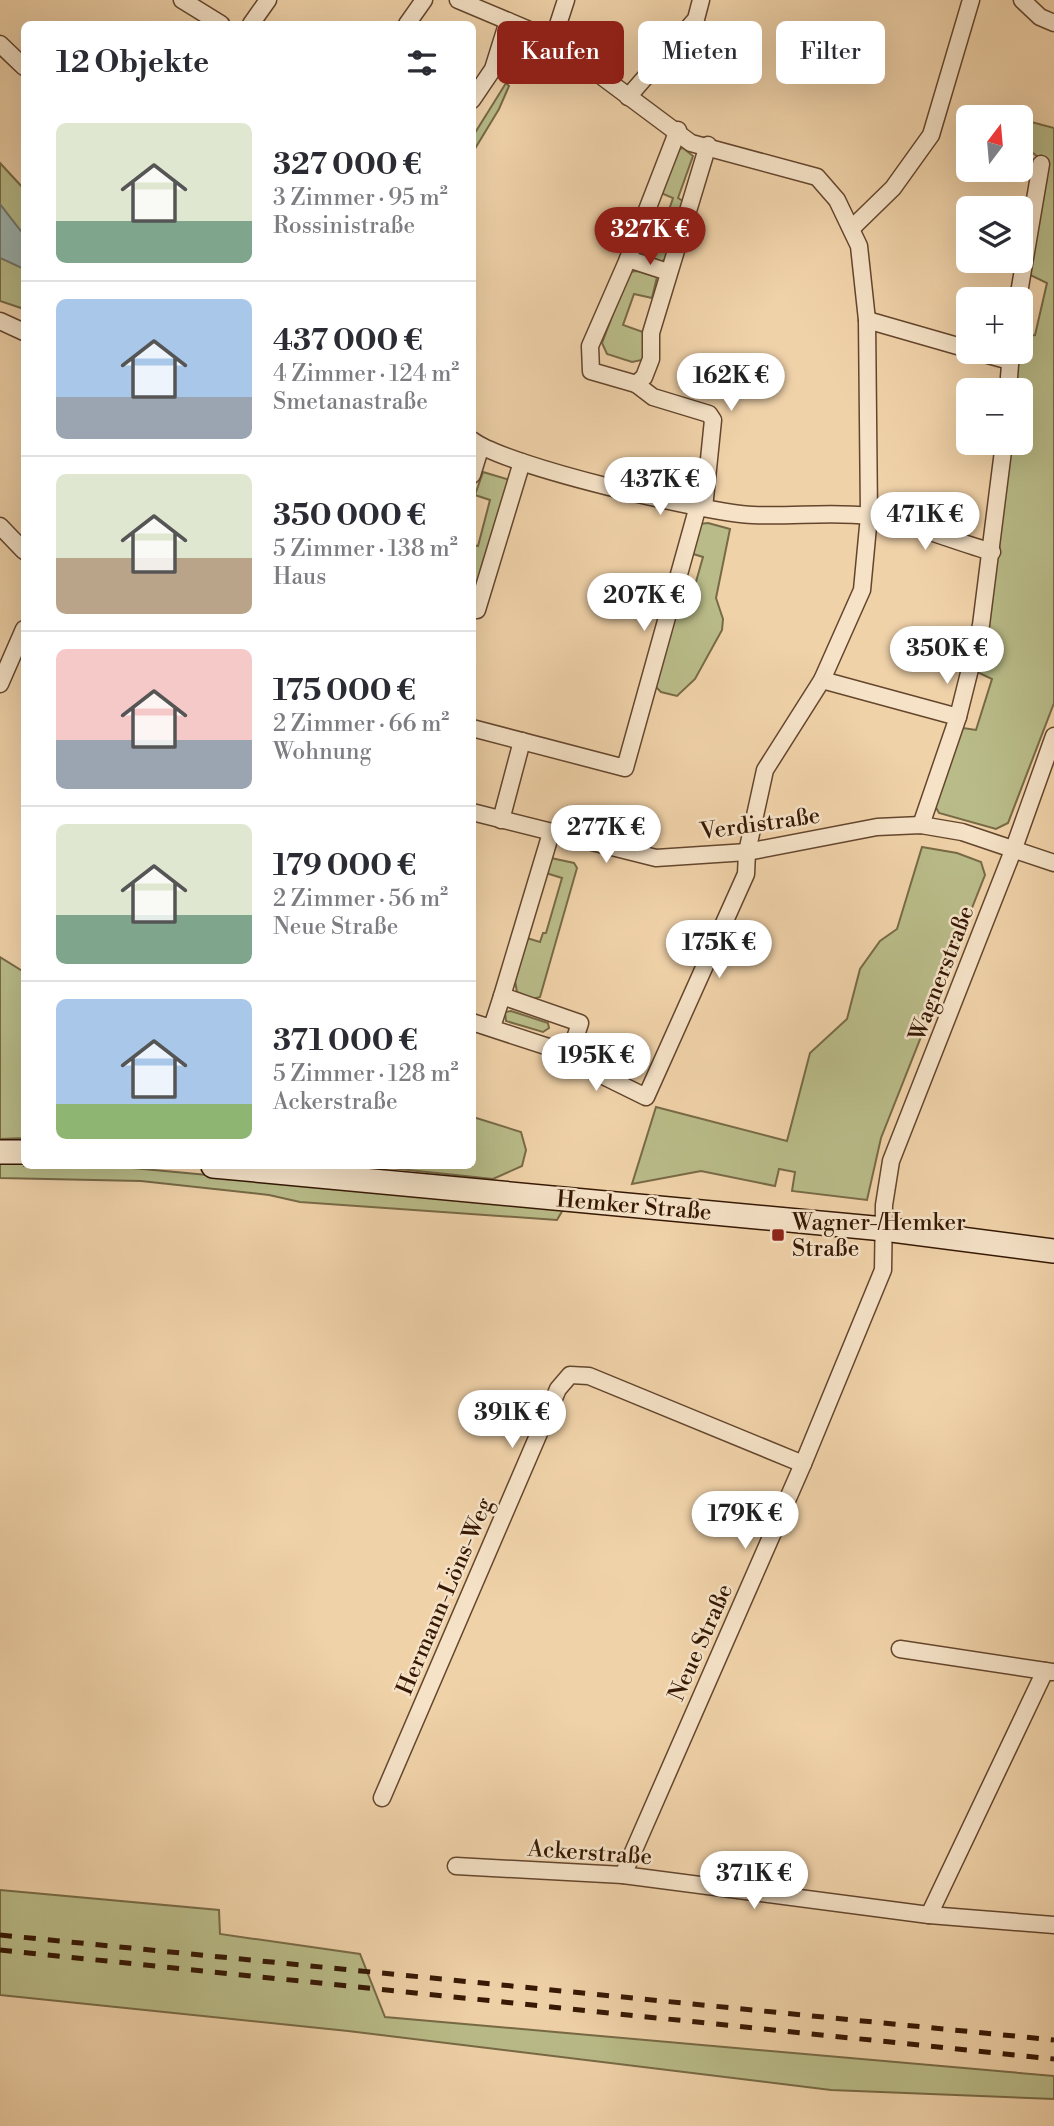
<!DOCTYPE html>
<html lang="de">
<head>
<meta charset="utf-8">
<style>
	:root { --surface:#fff; --page:#f7f7f7; --text:#2b2b33; --muted:#7c7c81; --line:#e1e1e2; --accent:#8f2418 }
	body { margin:0; font-family:"Libre Bodoni",serif; background:var(--page); color:var(--text); height:100vh; display:flex; flex-direction:column; font-size:26px; white-space:nowrap }
	* { box-sizing:border-box; margin:0 }
	p { font-size:23px; color:var(--muted) }
	.icon { flex:none; width:38px; height:38px; fill:none; stroke:currentColor; stroke-width:2; stroke-linecap:round; stroke-linejoin:round }
	.map { position:relative; flex:1; overflow:hidden }
	.sheet { position:absolute; left:21px; top:21px; width:455px; height:1148px; display:flex; flex-direction:column; background:var(--surface); border-radius:10px; box-shadow:0 7px 28px #0002 }
	.sheet>* { flex:none }
	.hud { position:absolute; left:497px; top:21px; width:452px; height:63px; display:flex; gap:14px }
	.needle { width:46px; rotate:16deg }
	.fabs { position:absolute; left:956px; top:105px; display:grid; gap:14px }
	.fabs a { display:grid; place-items:center; width:77px; height:77px; border-radius:10px; background:var(--surface); box-shadow:0 7px 28px #0002; font-size:35px }
	.price { position:absolute; translate:-50% -60px; padding:0 16px; border-radius:24px; background:#fff; color:#222; font-size:23px; line-height:46px; filter:drop-shadow(0 2px 4px #0008) }
	.price::after { content:''; position:absolute; left:50%; top:42px; width:21px; height:16px; margin-left:-10px; background:inherit; clip-path:polygon(0 0,100% 0,50% 100%) }
	.price.active { background:var(--accent); color:#fff }
	ul { padding:0; list-style:none }
	li { display:flex; align-items:center; gap:21px; height:175px; padding:0 35px }
	li+li { border-top:2px solid var(--line) }
	li span { display:grid; place-items:center; flex:none; width:196px; height:140px; border-radius:10px; color:#555 }
	li>.icon { margin-inline-start:auto }
	span .icon { width:84px; height:84px; fill:#fffc; stroke-width:1 }
	li b { font-size:30px }
	h2 { display:flex; justify-content:space-between; align-items:center; height:84px; padding:0 35px; font-size:30px }
	.tag { padding:0 24px; border-radius:10px; background:var(--surface); box-shadow:0 7px 28px #0002; font-size:24px; line-height:63px }
	.tag.active { background:var(--accent); color:#fff }
	.map>svg:first-child { display:block }
</style>
</head>
<body>
<div class="map">
<svg width="1054" height="2126" viewBox="0 0 1054 2126">
	<rect width="100%" height="100%" fill="#f0d2a9"/>
	<filter id="stains"><feTurbulence type="fractalNoise" baseFrequency=".00286" numOctaves="4"/><feColorMatrix values="0 0 0 0 .2 0 0 0 0 .09 0 0 0 0 .02 0 0 0 .5 -.17"/></filter>
	<radialGradient id="worn" r=".72"><stop offset=".6" stop-color="#630" stop-opacity="0"/><stop offset="1" stop-color="#630" stop-opacity=".3"/></radialGradient>
	<!-- green -->
	<g fill="#b9bc89" stroke="#786a46" stroke-width="2">
		<polygon points="506,83 509,86 499,109 473,152 473,136"/>
		<polygon points="1020,119 1054,128 1054,703 1008,823 996,829 939,813 935,806 956,731 963,728 976,730 992,679 977,672 1006,443 1020,443 1020,390 1011,390 1015,352 1020,352 1023,337 1035,335 1047,283 1026,273 1038,157 1020,143"/>
		<polygon points="683,148 693,156 678,198 683,201 666,245 669,256 660,263 642,256 645,238 658,242 673,198 661,193 676,150"/>
		<polygon points="0,163 24,189 24,309 0,301"/>
		<polygon points="637,271 657,277 652,298 634,294 623,325 643,332 647,345 642,360 632,362 607,354 602,343 629,272"/>
		<polygon points="483,472 510,480 494,540 473,595 472,545 478,546 490,500 475,495"/>
		<polygon points="708,523 730,529 716,598 723,619 722,630 695,679 677,696 661,692 655,686 677,600 690,603 703,557 690,553 699,524"/>
		<polygon points="922,847 957,853 981,862 985,875 881,1138 867,1200 792,1191 795,1172 779,1169 775,1186 701,1171 632,1184 656,1107 787,1141 810,1053 847,1019 860,969 880,941 897,929"/>
		<polygon points="551,858 574,863 577,868 540,997 533,999 517,992 515,981 527,938 540,942 543,933 546,933 562,878 546,873"/>
		<polygon points="0,957 24,972 24,1138 0,1139"/>
		<polygon points="511,1011 548,1023 549,1028 543,1032 506,1021 505,1012"/>
		<polygon points="473,1117 521,1132 526,1150 522,1166 493,1179 371,1166 472,1166"/>
		<polygon points="24,1162 24,1166 111,1166 564,1208 557,1220 300,1202 269,1195 141,1181 0,1178 0,1163"/>
		<polygon points="0,1890 219,1910 220,1934 360,1954 385,2017 1054,2076 1054,2099 831,2090 348,2031 0,1995"/>
	</g>
	<!-- water -->
	<polygon fill="#9db6b1" stroke="#74776c" stroke-width="2" points="0,204 24,235 24,269 0,258"/>
	<g fill="none" stroke-linecap="round" stroke-linejoin="round">
		<!-- minor casing -->
		<g stroke="#64462d" stroke-width="19">
			<g id="minor">
				<polyline points="182,0 221,24"/>
				<polyline points="458,0 553,40 691,143 817,177 837,200 859,246 867,320 869,516 862,590 822,680 765,770 747,852 746,874 646,1097 585,1067 570,1054"/>
				<polyline points="1022,0 1040,17 1054,23"/>
				<polyline points="251,24 268,0"/>
				<polyline points="407,24 424,0"/>
				<polyline points="553,40 566,0"/>
				<polyline points="0,44 24,67"/>
				<polyline points="628,97 696,19 701,0"/>
				<polyline points="472,100 493,69 508,21"/>
				<polyline points="678,130 628,259 590,346 591,371 636,384 644,377 651,359 651,333 708,145"/>
				<polyline points="852,228 893,188 931,135 971,0"/>
				<polyline points="628,259 668,272"/>
				<polyline points="1018,299 1041,164"/>
				<polyline points="867,320 968,349"/>
				<polyline points="0,321 24,332"/>
				<polyline points="977,352 1010,361"/>
				<polyline points="636,384 653,397 709,414 713,420 704,508"/>
				<polyline points="1008,390 1011,352"/>
				<path d="M472,440c33,26 234,73 281,75 38,2 79,-4 116,1 40,6 84,25 123,36"/>
				<polyline points="472,475 481,446"/>
				<polyline points="0,526 24,551"/>
				<polyline points="472,609 477,610 522,462"/>
				<polyline points="822,680 958,717"/>
				<polyline points="0,684 24,629"/>
				<polyline points="472,728 625,768 698,506"/>
				<polyline points="472,812 656,858 747,852 877,827 921,825 962,832 1054,863"/>
				<polyline points="501,820 522,741"/>
				<polyline points="921,825 958,717 981,625 1004,443"/>
				<polyline points="502,996 551,833"/>
				<polyline points="472,1022 570,1054 580,1023 502,996 492,1027"/>
				<polyline points="900,1649 1052,1672"/>
				<polyline points="382,1798 558,1389 570,1375 589,1376 803,1464"/>
				<polyline points="456,1866 623,1875 929,1915 1054,1925"/>
				<polyline points="623,1875 803,1464 883,1270 884,1205 891,1161 1014,848 1054,736"/>
				<polyline points="929,1915 1045,1671"/>
			</g>
		</g>
		<!-- secondary casing -->
		<g stroke="#361804" stroke-width="26">
			<g id="secondary">
				<polyline points="0,1152 24,1152"/>
				<polyline points="213,1166 884,1229 1054,1251"/>
			</g>
		</g>
		<!-- minor -->
		<use href="#minor" stroke="#f5e2c7" stroke-width="16"/>
		<!-- secondary -->
		<use href="#secondary" stroke="#f5e2c7" stroke-width="23"/>
		<!-- rail -->
		<g stroke="#361804" stroke-width="5" stroke-dasharray="12 12" stroke-linecap="butt">
			<polyline points="0,1935 1054,2040"/>
			<polyline points="0,1950 1054,2059"/>
		</g>
	</g>
	<!-- markers -->
	<rect fill="#8f2418" stroke="#f5e2c7" stroke-width="2.5" x="771" y="1228" width="14" height="14" rx="3.5"/>
	<g text-anchor="middle" stroke-width="5" stroke-linejoin="round" paint-order="stroke">
		<!-- street labels -->
		<g font-size="23" fill="#361804" stroke="#f5e2c7">
			<text transform="translate(760 823) rotate(-8)" y="8">Verdistraße</text>
			<text transform="translate(941 973) rotate(-69)" y="8">Wagnerstraße</text>
			<text transform="translate(634 1205) rotate(5)" y="8">Hemker Straße</text>
			<text transform="translate(444 1596) rotate(-67)" y="8">Hermann-Löns-Weg</text>
			<text transform="translate(700 1642) rotate(-66)" y="8">Neue Straße</text>
			<text transform="translate(590 1852) rotate(4)" y="8">Ackerstraße</text>
		</g>
		<!-- poi labels -->
		<g font-size="23" fill="#361804" stroke="#f5e2c7" text-anchor="start">
			<text x="792" y="1230">Wagner-/Hemker<tspan x="792" dy="26">Straße</tspan></text>
		</g>
	</g>
	<rect width="100%" height="100%" filter="url(#stains)"/>
	<rect width="100%" height="100%" fill="url(#worn)"/>
</svg>
<div class="fabs">
<a><svg class="needle" viewBox="-14 -14 28 28"><path d="M0-13l5 13h-10z" fill="#e53935"/><path d="M0 13l5-13h-10z" fill="#7c7c81"/></svg></a>
<a><svg class="icon" aria-label="layers" viewBox="0 0 24 24"><path d="M12 4l9 5-9 5-9-5zM3 14l9 5 9-5"/></svg></a>
<a>+</a>
<a>−</a>
</div>
<b class="price active" style="left:650px;top:267px">327K €</b>
<b class="price" style="left:731px;top:413px">162K €</b>
<b class="price" style="left:660px;top:517px">437K €</b>
<b class="price" style="left:925px;top:552px">471K €</b>
<b class="price" style="left:644px;top:633px">207K €</b>
<b class="price" style="left:947px;top:686px">350K €</b>
<b class="price" style="left:606px;top:865px">277K €</b>
<b class="price" style="left:719px;top:980px">175K €</b>
<b class="price" style="left:596px;top:1093px">195K €</b>
<b class="price" style="left:512px;top:1450px">391K €</b>
<b class="price" style="left:745px;top:1551px">179K €</b>
<b class="price" style="left:754px;top:1911px">371K €</b>
<div class="hud">
<a class="tag active">Kaufen</a>
<a class="tag">Mieten</a>
<a class="tag">Filter</a>
</div>
<section class="sheet">
<h2>12 Objekte<svg class="icon" aria-label="filters" viewBox="0 0 24 24"><path d="M4 7h16M4 17h16"/><circle cx="9" cy="7" r="2"/><circle cx="15" cy="17" r="2"/></svg></h2>
<ul>
<li><span style="background:linear-gradient(#dfe7d0 70%,#7fa58c 0)"><svg class="icon" aria-label="home" viewBox="0 0 24 24"><path d="M3 11l9-7 9 7M6 9v11h12V9"/></svg></span><div><b>327 000 €</b><p>3 Zimmer · 95 m²</p><p>Rossinistraße</p></div></li>
<li><span style="background:linear-gradient(#a9c7e8 70%,#9aa5b1 0)"><svg class="icon" aria-label="home" viewBox="0 0 24 24"><path d="M3 11l9-7 9 7M6 9v11h12V9"/></svg></span><div><b>437 000 €</b><p>4 Zimmer · 124 m²</p><p>Smetanastraße</p></div></li>
<li><span style="background:linear-gradient(#dfe7d0 60%,#b9a48a 0)"><svg class="icon" aria-label="home" viewBox="0 0 24 24"><path d="M3 11l9-7 9 7M6 9v11h12V9"/></svg></span><div><b>350 000 €</b><p>5 Zimmer · 138 m²</p><p>Haus</p></div></li>
<li><span style="background:linear-gradient(#f6c9c9 65%,#9aa5b1 0)"><svg class="icon" aria-label="home" viewBox="0 0 24 24"><path d="M3 11l9-7 9 7M6 9v11h12V9"/></svg></span><div><b>175 000 €</b><p>2 Zimmer · 66 m²</p><p>Wohnung</p></div></li>
<li><span style="background:linear-gradient(#dfe7d0 65%,#7fa58c 0)"><svg class="icon" aria-label="home" viewBox="0 0 24 24"><path d="M3 11l9-7 9 7M6 9v11h12V9"/></svg></span><div><b>179 000 €</b><p>2 Zimmer · 56 m²</p><p>Neue Straße</p></div></li>
<li><span style="background:linear-gradient(#a9c7e8 75%,#8fb573 0)"><svg class="icon" aria-label="home" viewBox="0 0 24 24"><path d="M3 11l9-7 9 7M6 9v11h12V9"/></svg></span><div><b>371 000 €</b><p>5 Zimmer · 128 m²</p><p>Ackerstraße</p></div></li>
</ul>
</section>
</div>
</body>
</html>
